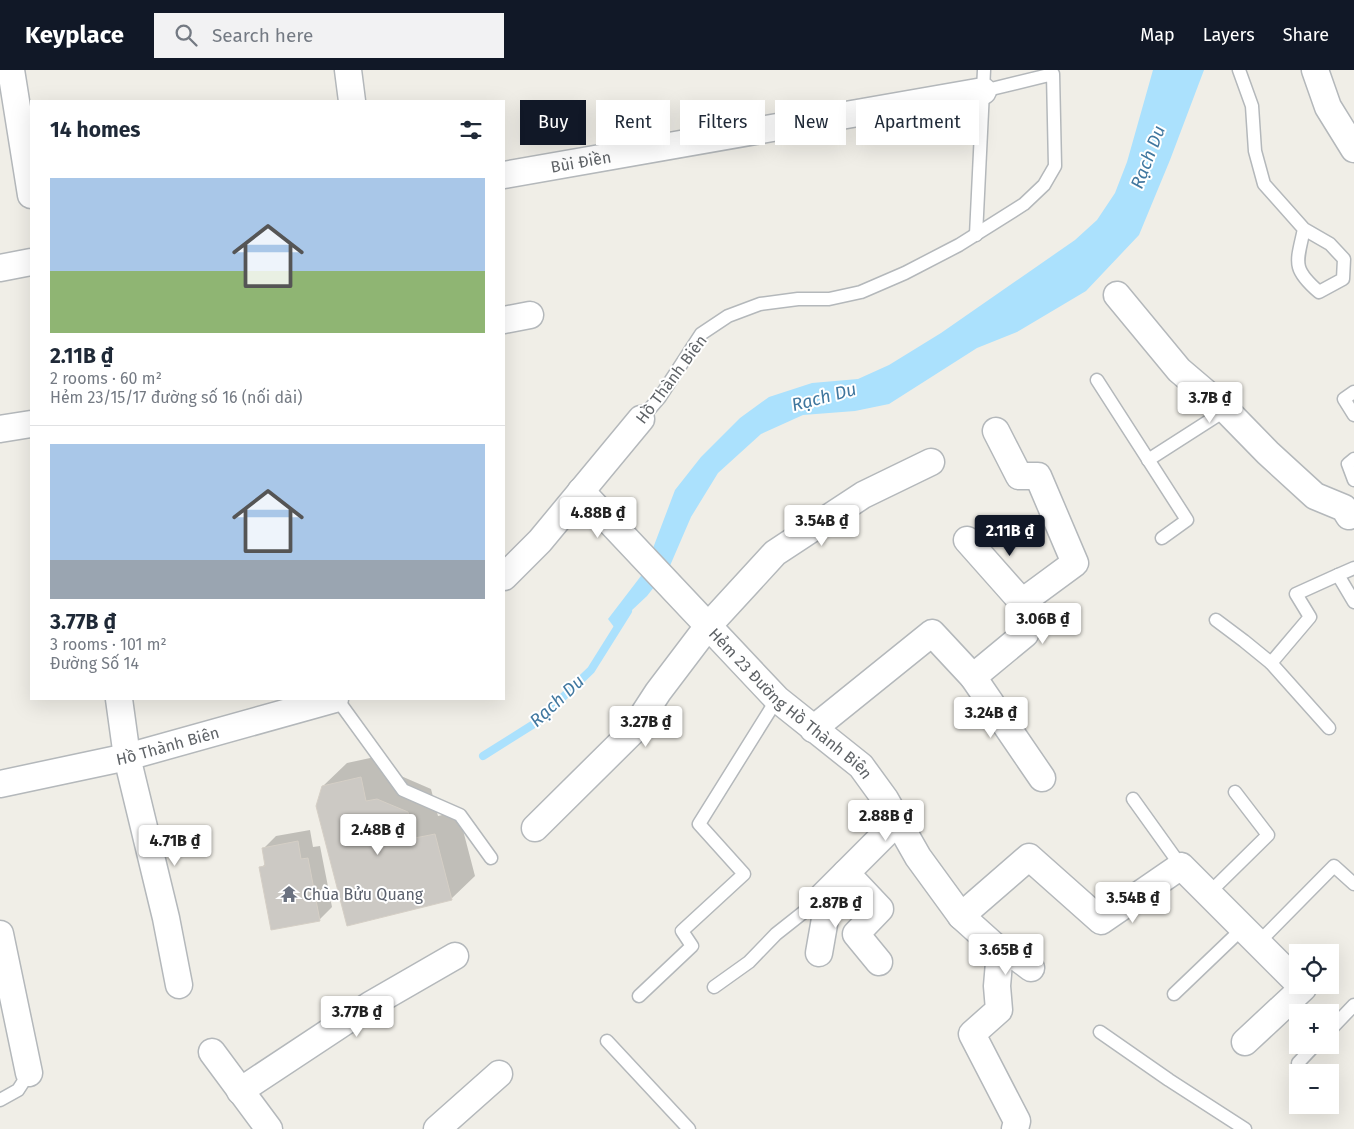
<!DOCTYPE html>
<html lang="en">
<head>
<meta charset="utf-8">
<style>
	:root { --surface:#fff; --page:#f2f2f3; --text:#1f2937; --muted:#747a83; --line:#e0e1e3; --accent:#111827 }
	body { margin:0; font-family:"Fira Sans",sans-serif; background:var(--page); color:var(--text); height:100vh; display:flex; flex-direction:column; font-size:19px; white-space:nowrap }
	* { box-sizing:border-box; margin:0 }
	p { font-size:16px; color:var(--muted) }
	.icon { flex:none; width:28px; height:28px; fill:none; stroke:currentColor; stroke-width:2; stroke-linecap:round; stroke-linejoin:round }
	.map { position:relative; flex:1; overflow:hidden }
	.side { position:absolute; left:30px; top:30px; width:475px; height:600px; display:flex; flex-direction:column; background:var(--surface); border-radius:0px; box-shadow:0 5px 20px #0002 }
	.side>* { flex:none }
	.top-card { position:absolute; left:520px; top:30px; width:475px; height:45px; display:flex; gap:10px }
	.controls { position:absolute; left:1289px; top:874px; display:grid; gap:10px }
	.controls a { display:grid; place-items:center; width:50px; height:50px; border-radius:0px; background:var(--surface); box-shadow:0 5px 20px #0002; font-size:25px }
	.price { position:absolute; translate:-50% -42px; padding:0 11px; border-radius:5px; background:#fff; color:#222; font-size:16px; line-height:32px; filter:drop-shadow(0 1px 2px #0008) }
	.price::after { content:''; position:absolute; left:50%; top:30px; width:15px; height:11px; margin-left:-8px; background:inherit; clip-path:polygon(0 0,100% 0,50% 100%) }
	.price.current { background:var(--accent); color:#fff }
	ul { padding:0; list-style:none }
	li { display:grid; align-content:center; gap:10px; height:265px; padding:0 20px }
	li+li { border-top:1px solid var(--line) }
	li span { display:grid; place-items:center; height:155px; border-radius:0px; color:#555 }
	li>.icon { margin-inline-start:auto }
	span .icon { width:90px; height:90px; fill:#fffc; stroke-width:1 }
	li b { font-size:21px }
	h2 { display:flex; justify-content:space-between; align-items:center; height:60px; padding:0 20px; font-size:21px }
	.chip { padding:0 18px; border-radius:0px; background:var(--surface); box-shadow:0 5px 20px #0002; font-size:18px; line-height:45px }
	.chip.current { background:var(--accent); color:#fff }
	header { display:flex; align-items:center; gap:30px; box-sizing:border-box; height:70px; padding:0 25px; background:var(--accent); color:#fff }
	header strong { font-size:24px }
	nav { display:flex; gap:28px; margin-inline-start:auto; font-size:18px }
	.search { width:350px; height:45px; background:var(--page); display:flex; align-items:center; gap:12px; box-sizing:border-box; padding:0 18px; border-radius:0px; color:var(--muted); font-size:19px }
	.map>svg:first-child { display:block }
</style>
</head>
<body>
<header>
<strong>Keyplace</strong>
<div class="search"><svg class="icon" aria-label="search" viewBox="0 0 24 24"><circle cx="10" cy="10" r="6"/><path d="M15 15l6 6"/></svg>Search here</div>
<nav><a>Map</a><a>Layers</a><a>Share</a></nav>
</header>
<div class="map">
<svg width="1354" height="1059" viewBox="0 0 1354 1059">
	<rect width="100%" height="100%" fill="#f0eee7"/>
	<!-- water -->
	<polygon fill="#abe1fd" points="1153,0 1204,0 1170,90 1139,165 1086,221 1017,262 977,278 889,334 855,341 803,345 761,364 718,403 691,447 669,498 647,526 614,557 608,549 644,502 675,420 701,387 740,348 769,327 812,313 858,309 889,295 941,263 1075,170 1097,150 1115,123 1127,92"/>
	<!-- shadow -->
	<g fill="#0003">
		<polygon points="384,685 389,709 401,706 431,719 438,746 458,741 475,806 451,829 323,716 347,693"/>
		<polygon points="310,760 313,777 320,776 332,837 319,850 261,798 266,793 263,779 276,766"/>
	</g>
	<g fill="none" stroke-linecap="round" stroke-linejoin="round">
		<!-- stream -->
		<polyline stroke="#abe1fd" stroke-width="8" points="483,686 537,652 591,600 628,541"/>
	</g>
	<!-- building -->
	<g fill="#ccc9c4" stroke="#d5cfc6">
		<polygon points="361,707 366,731 377,729 408,742 415,768 435,764 452,830 347,856 316,736 322,716"/>
		<polygon points="298,771 301,789 308,788 320,851 271,860 259,797 265,796 262,778"/>
	</g>
	<g fill="none" stroke-linecap="round" stroke-linejoin="round">
		<!-- lane casing -->
		<g stroke="#b4b8bb" stroke-width="15">
			<g id="lane">
				<path d="M1239,0l13,36 3,45 9,33 40,45 26,15 14,15 -1,20 -24,13c-28,-24 -22,-30 -15,-63"/>
				<polyline points="976,165 984,0"/>
				<polyline points="1097,310 1187,450 1162,468"/>
				<polyline points="1354,322 1344,329 1354,345"/>
				<polyline points="641,349 660,327 701,264 728,246 760,234 798,229 829,229 861,222 905,203 959,175 1024,134 1044,115 1055,96 1053,4 983,21"/>
				<polyline points="1354,389 1348,394 1354,410"/>
				<polyline points="1148,390 1226,340"/>
				<polyline points="1354,498 1338,505 1354,532"/>
				<polyline points="1216,550 1244,571 1271,593"/>
				<polyline points="337,629 403,720 460,745 491,788"/>
				<polyline points="1329,658 1271,593 1310,547 1296,524 1338,505"/>
				<polyline points="1133,729 1181,796"/>
				<polyline points="1208,824 1268,765 1235,722"/>
				<polyline points="1258,873 1334,796 1354,814"/>
				<polyline points="714,917 749,892 776,864 819,830"/>
				<polyline points="1174,924 1243,858"/>
				<polyline points="639,926 692,876 682,861 744,804 699,754 777,629"/>
				<polyline points="1330,960 1354,935"/>
				<polyline points="1100,962 1169,1010 1245,1059"/>
				<polyline points="607,971 689,1059"/>
				<polyline points="1298,993 1315,975"/>
				<polyline points="0,1030 18,1020 29,1003"/>
			</g>
		</g>
		<!-- street casing -->
		<g stroke="#b4b8bb" stroke-width="29">
			<g id="street">
				<polyline points="11,0 31,125"/>
				<polyline points="348,0 352,31"/>
				<polyline points="1315,0 1328,37 1354,79"/>
				<path id="s1" d="M504,105l479,-84"/>
				<polyline points="0,198 31,192"/>
				<polyline points="1117,225 1179,300 1226,340 1268,383 1315,426 1344,438 1349,446"/>
				<polyline points="504,250 530,245"/>
				<polyline points="0,359 31,354"/>
				<path id="s2" d="M581,421l196,208 84,67 24,33 33,58 43,59 39,35 -3,35 2,24 -27,24 45,87 -2,8"/>
				<polyline points="967,470 1022,532"/>
				<polyline points="504,507 540,471 641,349"/>
				<polyline points="973,607 1042,708"/>
				<polyline points="119,629 127,687 166,848 179,915"/>
				<polyline points="813,659 932,563 973,607 1025,564 1022,532 1075,493 1038,406 1019,406 996,361"/>
				<path id="s3" d="M0,714l127,-27 208,-58"/>
				<polyline points="535,758 632,662 658,622 708,556 775,483 863,425 931,392"/>
				<polyline points="846,803 880,839 856,864 879,892"/>
				<polyline points="961,846 1029,787 1101,851 1181,796 1298,913"/>
				<polyline points="0,864 29,1003"/>
				<polyline points="1000,881 1019,889 1031,898"/>
				<polyline points="819,883 826,843 819,830 898,751"/>
				<polyline points="1245,972 1303,918 1300,915"/>
				<polyline points="212,982 269,1059"/>
				<polyline points="240,1021 370,935 455,886"/>
				<polyline points="437,1059 499,1004"/>
			</g>
		</g>
		<!-- lane -->
		<use href="#lane" stroke="#fff" stroke-width="12"/>
		<!-- street -->
		<use href="#street" stroke="#fff" stroke-width="26"/>
	</g>
	<!-- icons -->
	<defs>
		<g id="temple-bare" transform="scale(1.35)"><path d="M0-6L5-2H3V0L6.5 2.5H4V6H1.5V3h-3V6H-4V2.5H-6.5L-3 0V-2H-5Z" fill="#6b7280" stroke="#fff" stroke-width="2.5" paint-order="stroke"/></g>
	</defs>
	<g fill-rule="evenodd">
		<use href="#temple-bare" x="289" y="824"/>
	</g>
	<g text-anchor="middle" stroke-width="4" stroke-linejoin="round" paint-order="stroke">
		<!-- street labels -->
		<g font-size="16" fill="#5f6367" stroke="#fff">
			<text dy="6" stroke="none"><textPath href="#s1" startOffset="78">Bùi Điền</textPath></text>
			<text transform="translate(671 309) rotate(-53)" y="6">Hồ Thành Biên</text>
			<text dy="6" stroke="none"><textPath href="#s2" startOffset="299">Hẻm 23 Đường Hồ Thành Biên</textPath></text>
			<text dy="6" stroke="none"><textPath href="#s3" startOffset="172">Hồ Thành Biên</textPath></text>
		</g>
		<!-- worship labels -->
		<g font-size="16" fill="#5b616d" stroke="#fff" text-anchor="start">
			<text x="303" y="830">Chùa Bửu Quang</text>
		</g>
		<!-- water labels -->
		<g font-size="18" font-style="italic" fill="#40779f" stroke="#fff">
			<text transform="translate(1148 87) rotate(-69)" y="6">Rạch Du</text>
			<text transform="translate(824 327) rotate(-15)" y="6">Rạch Du</text>
			<text transform="translate(557 631) rotate(-43)" y="6">Rạch Du</text>
		</g>
	</g>
</svg>
<div class="controls">
<a><svg class="icon" aria-label="locate" viewBox="0 0 24 24"><circle cx="12" cy="12" r="6"/><path d="M12 2v4M12 18v4M2 12h4M18 12h4"/></svg></a>
<a>+</a>
<a>−</a>
</div>
<b class="price" style="left:1210px;top:354px">3.7B ₫</b>
<b class="price" style="left:598px;top:469px">4.88B ₫</b>
<b class="price" style="left:822px;top:477px">3.54B ₫</b>
<b class="price current" style="left:1010px;top:487px">2.11B ₫</b>
<b class="price" style="left:1043px;top:575px">3.06B ₫</b>
<b class="price" style="left:991px;top:669px">3.24B ₫</b>
<b class="price" style="left:646px;top:678px">3.27B ₫</b>
<b class="price" style="left:886px;top:772px">2.88B ₫</b>
<b class="price" style="left:378px;top:786px">2.48B ₫</b>
<b class="price" style="left:175px;top:797px">4.71B ₫</b>
<b class="price" style="left:1133px;top:854px">3.54B ₫</b>
<b class="price" style="left:836px;top:859px">2.87B ₫</b>
<b class="price" style="left:1006px;top:906px">3.65B ₫</b>
<b class="price" style="left:357px;top:968px">3.77B ₫</b>
<div class="top-card">
<a class="chip current">Buy</a>
<a class="chip">Rent</a>
<a class="chip">Filters</a>
<a class="chip">New</a>
<a class="chip">Apartment</a>
</div>
<section class="side">
<h2>14 homes<svg class="icon" aria-label="filters" viewBox="0 0 24 24"><path d="M4 7h16M4 17h16"/><circle cx="9" cy="7" r="2"/><circle cx="15" cy="17" r="2"/></svg></h2>
<ul>
<li><span style="background:linear-gradient(#a9c7e8 60%,#8fb573 0)"><svg class="icon" aria-label="home" viewBox="0 0 24 24"><path d="M3 11l9-7 9 7M6 9v11h12V9"/></svg></span><div><b>2.11B ₫</b><p>2 rooms · 60 m²</p><p>Hẻm 23/15/17 đường số 16 (nối dài)</p></div></li>
<li><span style="background:linear-gradient(#a9c7e8 75%,#9aa5b1 0)"><svg class="icon" aria-label="home" viewBox="0 0 24 24"><path d="M3 11l9-7 9 7M6 9v11h12V9"/></svg></span><div><b>3.77B ₫</b><p>3 rooms · 101 m²</p><p>Đường Số 14</p></div></li>
</ul>
</section>
</div>
</body>
</html>
